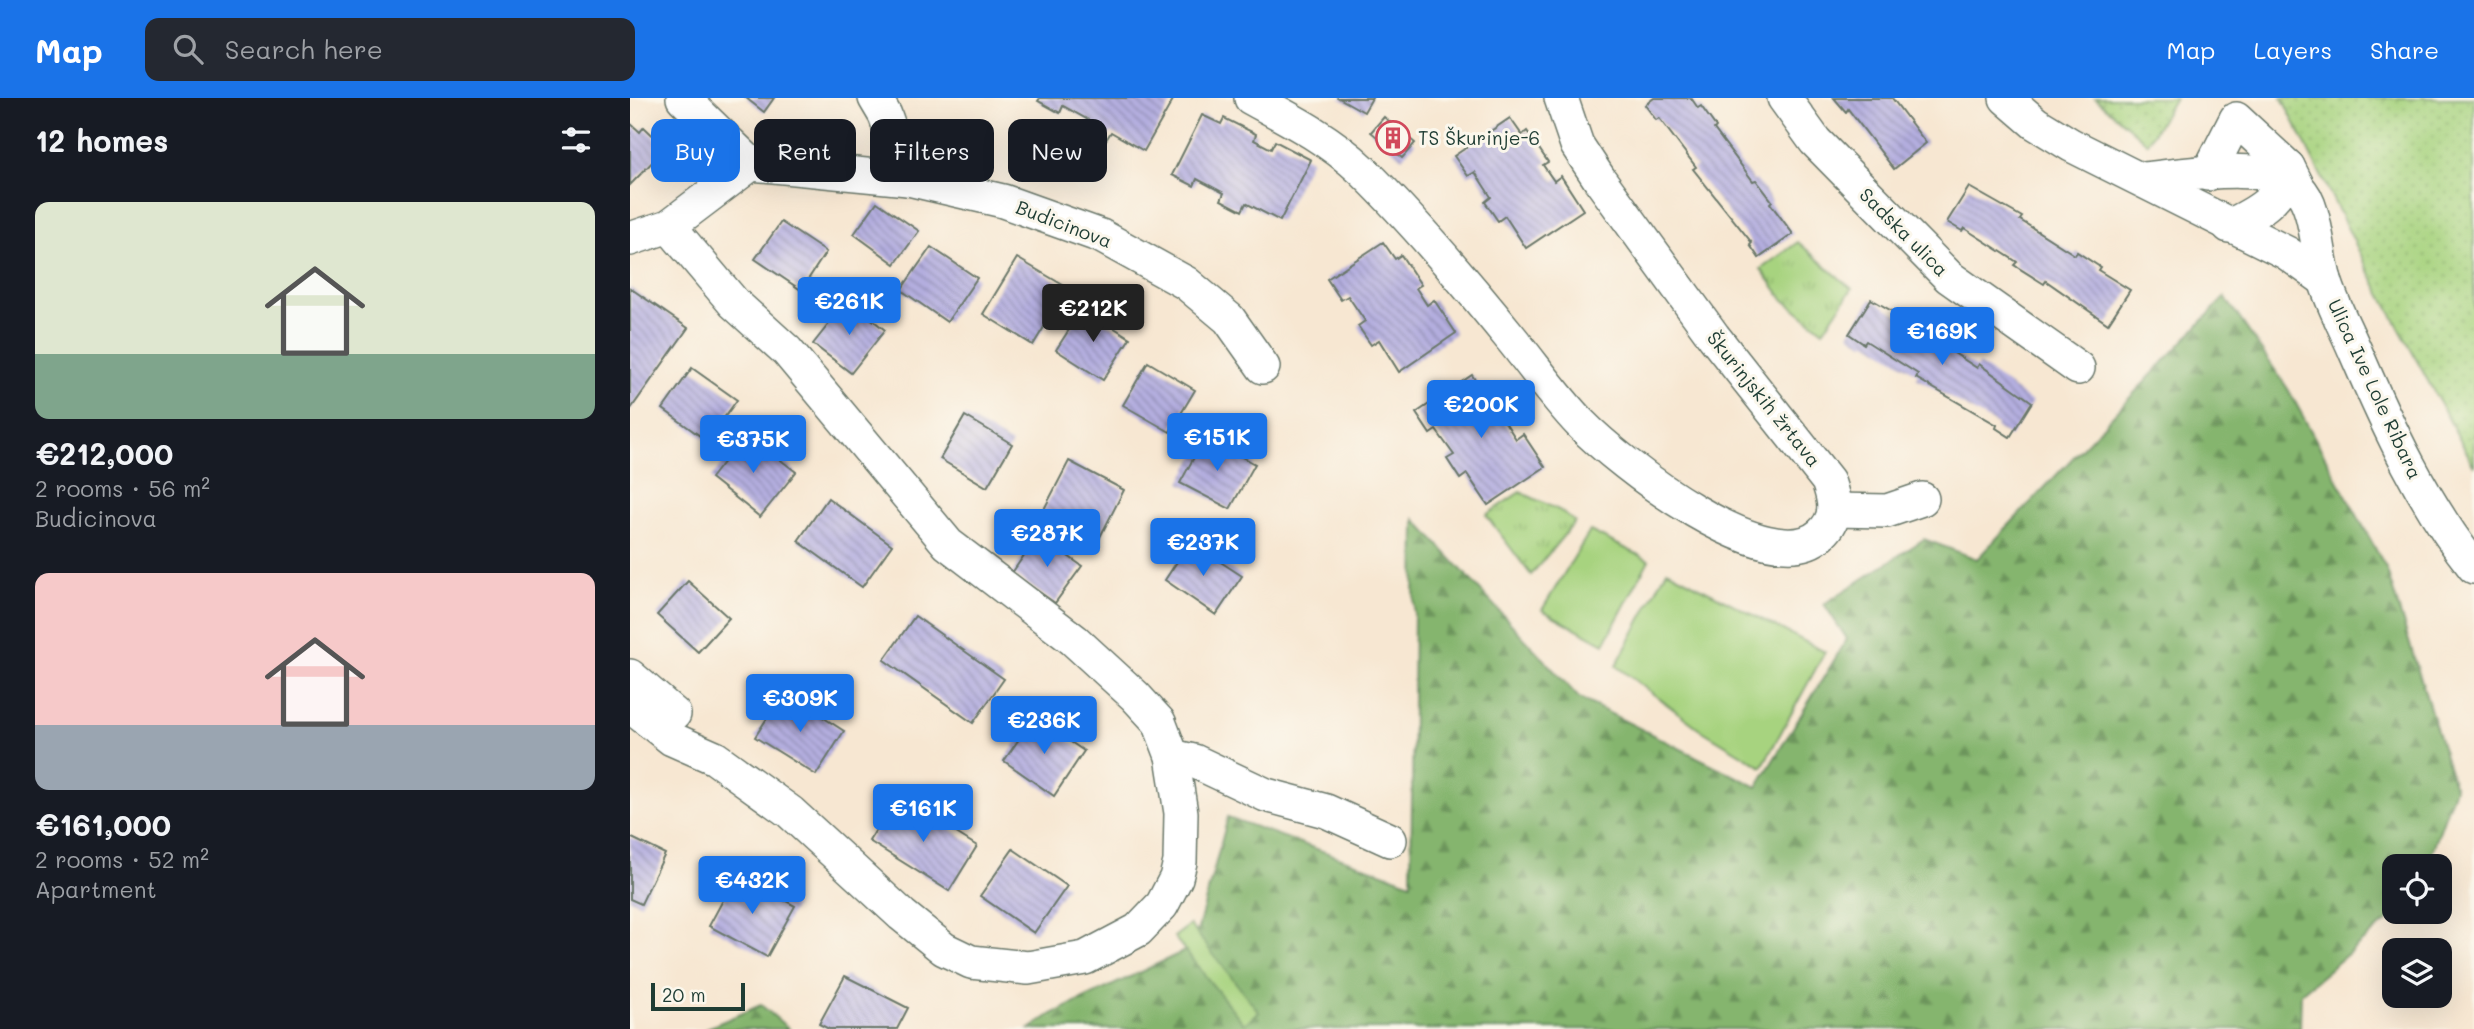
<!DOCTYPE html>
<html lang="en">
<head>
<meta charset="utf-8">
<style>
	:root { --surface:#171b24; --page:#242831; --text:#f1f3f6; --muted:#9ea1a6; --accent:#1a73e8 }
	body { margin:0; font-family:Mali,sans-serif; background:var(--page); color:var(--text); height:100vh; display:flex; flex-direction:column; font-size:26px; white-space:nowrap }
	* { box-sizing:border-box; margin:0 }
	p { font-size:23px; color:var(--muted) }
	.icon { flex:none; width:38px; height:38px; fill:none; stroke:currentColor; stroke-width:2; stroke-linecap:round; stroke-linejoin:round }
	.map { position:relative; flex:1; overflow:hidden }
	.panel { display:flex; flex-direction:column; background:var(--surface); width:630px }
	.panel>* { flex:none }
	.banner { position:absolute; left:21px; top:21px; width:665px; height:63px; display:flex; gap:14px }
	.controls { position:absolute; left:1752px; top:756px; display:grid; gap:14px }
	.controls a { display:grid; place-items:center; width:70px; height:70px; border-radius:14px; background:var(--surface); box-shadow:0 7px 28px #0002; font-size:35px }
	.scale { position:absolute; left:21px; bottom:18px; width:94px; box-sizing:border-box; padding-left:7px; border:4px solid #1f3d34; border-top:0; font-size:19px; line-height:24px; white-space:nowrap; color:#1f3d34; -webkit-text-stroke:5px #fbf7ec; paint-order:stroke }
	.price { position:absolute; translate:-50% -60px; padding:0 16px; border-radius:7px; background:var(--accent); color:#fff; font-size:23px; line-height:46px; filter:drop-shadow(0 2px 4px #0008) }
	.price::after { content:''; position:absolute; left:50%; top:42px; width:21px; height:16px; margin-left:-10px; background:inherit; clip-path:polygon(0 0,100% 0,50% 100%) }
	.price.active { background:#222; color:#fff }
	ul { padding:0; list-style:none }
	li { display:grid; align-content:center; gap:14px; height:371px; padding:0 35px }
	li span { display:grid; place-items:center; height:217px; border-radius:14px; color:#555 }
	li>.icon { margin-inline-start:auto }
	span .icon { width:126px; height:126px; fill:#fffc; stroke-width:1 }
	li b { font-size:30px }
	h2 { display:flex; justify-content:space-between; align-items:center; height:84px; padding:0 35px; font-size:30px }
	.chip { padding:0 24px; border-radius:14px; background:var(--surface); box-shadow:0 7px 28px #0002; font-size:24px; line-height:63px }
	.chip.active { background:var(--accent); color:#fff }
	header { display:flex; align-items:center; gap:42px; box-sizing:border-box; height:98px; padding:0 35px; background:var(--accent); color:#fff }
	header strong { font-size:33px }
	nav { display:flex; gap:38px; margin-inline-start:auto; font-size:24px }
	.search { width:490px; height:63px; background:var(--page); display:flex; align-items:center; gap:18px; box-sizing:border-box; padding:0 24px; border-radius:14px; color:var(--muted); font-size:26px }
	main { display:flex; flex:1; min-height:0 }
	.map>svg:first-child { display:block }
</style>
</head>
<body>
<header>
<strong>Map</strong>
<div class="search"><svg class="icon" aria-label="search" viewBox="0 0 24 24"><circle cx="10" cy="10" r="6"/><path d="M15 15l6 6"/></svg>Search here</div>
<nav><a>Map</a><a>Layers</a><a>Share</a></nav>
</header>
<main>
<section class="panel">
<h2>12 homes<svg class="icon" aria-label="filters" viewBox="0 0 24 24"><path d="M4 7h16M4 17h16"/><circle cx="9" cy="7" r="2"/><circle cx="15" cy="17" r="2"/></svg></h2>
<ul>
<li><span style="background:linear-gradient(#dfe7d0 70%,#7fa58c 0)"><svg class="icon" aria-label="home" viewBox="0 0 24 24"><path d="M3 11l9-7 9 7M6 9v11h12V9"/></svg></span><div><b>€212,000</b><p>2 rooms · 56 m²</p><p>Budicinova</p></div></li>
<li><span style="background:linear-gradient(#f6c9c9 70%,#9aa5b1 0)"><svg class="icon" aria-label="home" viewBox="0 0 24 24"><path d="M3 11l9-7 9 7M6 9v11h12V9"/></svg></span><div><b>€161,000</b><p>2 rooms · 52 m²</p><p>Apartment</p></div></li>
</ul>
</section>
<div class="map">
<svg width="1844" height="931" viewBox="0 0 1844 931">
	<defs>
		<pattern id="grass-dots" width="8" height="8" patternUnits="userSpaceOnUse" patternTransform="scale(1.75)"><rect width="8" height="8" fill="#a7d37f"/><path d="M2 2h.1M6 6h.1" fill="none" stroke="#8fb66e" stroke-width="1.8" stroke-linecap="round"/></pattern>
		<pattern id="forest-firs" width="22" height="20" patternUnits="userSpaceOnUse" patternTransform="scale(1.75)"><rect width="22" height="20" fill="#85b56e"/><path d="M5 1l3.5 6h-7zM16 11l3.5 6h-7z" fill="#6c945b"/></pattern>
		<pattern id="park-tufts" width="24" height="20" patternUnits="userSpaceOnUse" patternTransform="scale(1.75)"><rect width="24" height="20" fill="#a7d37f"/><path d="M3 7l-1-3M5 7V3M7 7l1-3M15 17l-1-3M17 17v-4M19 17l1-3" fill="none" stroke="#8fb66e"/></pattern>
		<pattern id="building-back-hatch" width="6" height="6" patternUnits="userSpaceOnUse" patternTransform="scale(1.75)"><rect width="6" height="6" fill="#b4aedf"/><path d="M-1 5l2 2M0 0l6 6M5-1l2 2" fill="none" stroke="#928fb6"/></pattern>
	</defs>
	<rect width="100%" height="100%" fill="#fbf7ec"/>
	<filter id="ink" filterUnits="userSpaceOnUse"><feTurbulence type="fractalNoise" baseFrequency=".0143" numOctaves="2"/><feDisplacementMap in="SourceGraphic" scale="14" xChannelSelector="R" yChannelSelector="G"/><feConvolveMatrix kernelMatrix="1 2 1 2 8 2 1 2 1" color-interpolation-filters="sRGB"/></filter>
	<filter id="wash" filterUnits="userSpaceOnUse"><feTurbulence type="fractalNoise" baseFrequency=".00686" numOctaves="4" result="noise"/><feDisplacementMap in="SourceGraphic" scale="28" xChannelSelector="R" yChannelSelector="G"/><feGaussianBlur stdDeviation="1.57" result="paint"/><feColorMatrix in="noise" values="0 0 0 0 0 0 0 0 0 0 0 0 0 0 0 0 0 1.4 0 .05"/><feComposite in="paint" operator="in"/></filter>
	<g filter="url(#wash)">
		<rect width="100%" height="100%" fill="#f7e7d2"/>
		<!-- grass -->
		<g fill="url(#grass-dots)" stroke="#63885a" stroke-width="2">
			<polygon points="1465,0 1545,0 1517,45"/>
			<polygon points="1652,0 1844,0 1844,368 1745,185"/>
		</g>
		<!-- forest -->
		<g fill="url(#forest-firs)" stroke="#527951" stroke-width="2">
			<polygon points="1595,199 1658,291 1756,470 1825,690 1797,768 1764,768 1764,814 1768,814 1671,895 1670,931 400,931 422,916 563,849 598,719 781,785 785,421 949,600 1127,689 1217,541 1194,506 1294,441 1347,461"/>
			<polygon points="131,907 159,931 75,931"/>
		</g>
		<!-- park -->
		<g fill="url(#park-tufts)" stroke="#63885a" stroke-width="2">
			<polygon points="1168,144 1222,191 1193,233 1153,201 1131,171"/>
			<polygon points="890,394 929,412 945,424 901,477 856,417"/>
		</g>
		<!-- pitch -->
		<g fill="#a7d37f" stroke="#63885a" stroke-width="2">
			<polygon points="960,433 1019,462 974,546 912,512"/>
			<polygon points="1037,472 1195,554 1132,669 1071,632 986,568"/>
			<polygon points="560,827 629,914 614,926 544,839"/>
		</g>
		<g id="blocks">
			<!-- building -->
			<g fill="url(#building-back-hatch)">
				<polygon points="116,0 144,0 134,14"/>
				<polygon points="410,0 544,0 514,53 481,34 476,42 456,30 460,23 433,8 430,15 408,3"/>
				<polygon points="709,0 742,0 734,14"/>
				<polygon points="1024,0 1061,0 1068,10 1071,8 1086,29 1084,31 1123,83 1126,82 1142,103 1140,105 1163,136 1129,160 1120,147 1122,145 1063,71 1066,69 1029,20 1026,22 1015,7"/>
				<polygon points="1204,0 1262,0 1296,45 1264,71 1218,11 1216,14"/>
				<polygon points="572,17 591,26 594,20 626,36 624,42 641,51 645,43 681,62 650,123 616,105 612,113 591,102 594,95 567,81 564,88 542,77"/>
				<polygon points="754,19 785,45 772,60 741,34"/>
				<polygon points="880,20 892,37 897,33 918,64 913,67 924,83 931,78 953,112 896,150 875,118 868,123 855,104 861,99 845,74 838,78 824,58"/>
				<polygon points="0,25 10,34 14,29 36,50 0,87"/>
				<polygon points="1339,89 1392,119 1390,122 1445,157 1447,154 1470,169 1468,172 1500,192 1478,226 1416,183 1414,186 1384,167 1387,164 1334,130 1332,133 1317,124"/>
				<polygon points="247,104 289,133 265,166 224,136"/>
				<polygon points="151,124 196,154 171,192 125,161"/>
				<polygon points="753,144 765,161 771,157 791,187 786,190 797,207 804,202 826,235 769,274 749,242 741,247 728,228 735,223 718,198 711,202 697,181"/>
				<polygon points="301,149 347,180 317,224 271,192"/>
				<polygon points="387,160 438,190 403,247 353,216"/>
				<polygon points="0,190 58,230 0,312"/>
				<polygon points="1241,201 1293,231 1292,234 1347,270 1349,266 1402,304 1380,339 1366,330 1367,327 1286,280 1288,276 1236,243 1234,246 1219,236"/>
				<polygon points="218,202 255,232 221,275 183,246"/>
				<polygon points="453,210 500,240 473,282 426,252"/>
				<polygon points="518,264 565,292 540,334 493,307"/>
				<polygon points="62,270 107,302 77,343 33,311"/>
				<polygon points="842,277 853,295 859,291 880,321 875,324 886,341 893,336 915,369 858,407 837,376 830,381 817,361 824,357 806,332 800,336 786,315"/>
				<polygon points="335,318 382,346 357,389 310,361"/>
				<polygon points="116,335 166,374 130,419 81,380"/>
				<polygon points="575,339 625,366 600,411 550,385"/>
				<polygon points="439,363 494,392 467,445 411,417"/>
				<polygon points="198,400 262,447 232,489 168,443"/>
				<polygon points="408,437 452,468 425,505 382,475"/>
				<polygon points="560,444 612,478 586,517 535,482"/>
				<polygon points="58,483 99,520 68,554 27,517"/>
				<polygon points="285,518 374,581 343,625 254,562"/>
				<polygon points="154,594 214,633 186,677 125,639"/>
				<polygon points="404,619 454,653 424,698 374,663"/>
				<polygon points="267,698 347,748 319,793 239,743"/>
				<polygon points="0,739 35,756 11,806 0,801"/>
				<polygon points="383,751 437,788 404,835 350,798"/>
				<polygon points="107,776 165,808 137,859 79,828"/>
				<polygon points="215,878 278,910 267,931 199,931 189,926"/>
			</g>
		</g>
	</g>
	<g filter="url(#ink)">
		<use href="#blocks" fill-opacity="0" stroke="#6b786b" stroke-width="2"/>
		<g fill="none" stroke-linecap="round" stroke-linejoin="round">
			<!-- minor casing -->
			<g stroke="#6b786b" stroke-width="36">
				<g id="minor">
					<polyline points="53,0 121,66 278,81 373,103 471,138 556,185 599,221 633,269"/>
					<polyline points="245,0 255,17 278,81"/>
					<path d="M621,0c39,21 78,41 111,72 53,52 101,109 148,167 23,28 45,60 70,86 38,39 189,159 241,111 18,-16 14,-33 7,-53l-114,-144 -114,-157 -23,-35 -16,-47"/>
					<polyline points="1154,0 1185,43 1319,179 1448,270"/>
					<polyline points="1376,0 1405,25 1441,47 1657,155 1695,182"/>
					<polyline points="1578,76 1606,21 1658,69 1668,89"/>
					<path d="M1512,81c39,-3 126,-20 156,9 19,17 19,67 27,92 7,24 21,49 31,73 32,74 67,150 118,214"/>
					<path d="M1599,128c27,-13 54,-27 59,-59"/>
					<polyline points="0,141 39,128 121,66"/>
					<polyline points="1204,412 1257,413 1292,401"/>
					<polyline points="0,578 44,616"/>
					<polyline points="0,608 42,641 85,660 160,714 272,817 314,851 341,864 398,870 455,860 508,832 532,807 546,780 550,764 551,715 542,658 529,624 505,598 444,542 318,446 157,253 104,205 39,128"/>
					<polyline points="542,658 564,663 636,697 696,713 760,742"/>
				</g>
			</g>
			<!-- minor -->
			<use href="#minor" stroke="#fff" stroke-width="33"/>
		</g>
	</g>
	<!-- icons -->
	<defs>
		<g id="building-ring" transform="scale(1.75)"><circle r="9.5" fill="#fbf7ec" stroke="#d1495b" stroke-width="1.5"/><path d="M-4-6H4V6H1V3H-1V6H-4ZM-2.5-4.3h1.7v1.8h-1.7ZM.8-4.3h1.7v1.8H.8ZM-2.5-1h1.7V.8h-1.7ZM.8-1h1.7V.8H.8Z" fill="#d1495b"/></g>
	</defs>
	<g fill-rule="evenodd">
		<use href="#building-ring" x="763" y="40"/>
	</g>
	<g text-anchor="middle" stroke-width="6" stroke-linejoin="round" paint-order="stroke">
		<!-- poi labels -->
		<g font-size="19" fill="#1f3d34" stroke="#fbf7ec" text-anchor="start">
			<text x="788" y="47">TS Škurinje-6</text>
		</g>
		<!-- street labels -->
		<g font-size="19" fill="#1f3d34" stroke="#fbf7ec">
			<text transform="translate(434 126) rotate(21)" y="7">Budicinova</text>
			<text transform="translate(1274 134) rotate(45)" y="7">Sadska ulica</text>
			<text transform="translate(1745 291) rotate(65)" y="7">Ulica Ive Lole Ribara</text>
			<text transform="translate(1134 301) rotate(51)" y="7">Škurinjskih žrtava</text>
		</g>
	</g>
</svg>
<div class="controls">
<a><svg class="icon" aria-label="locate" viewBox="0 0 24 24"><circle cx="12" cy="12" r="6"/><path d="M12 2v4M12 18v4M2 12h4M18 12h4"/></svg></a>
<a><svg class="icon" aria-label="layers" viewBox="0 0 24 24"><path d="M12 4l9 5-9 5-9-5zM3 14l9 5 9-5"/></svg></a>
</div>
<div class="scale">20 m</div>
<b class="price" style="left:219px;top:239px">€261K</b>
<b class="price active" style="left:463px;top:246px">€212K</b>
<b class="price" style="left:1312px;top:269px">€169K</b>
<b class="price" style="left:851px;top:342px">€200K</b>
<b class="price" style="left:587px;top:375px">€151K</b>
<b class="price" style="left:123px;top:377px">€375K</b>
<b class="price" style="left:417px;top:471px">€287K</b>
<b class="price" style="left:573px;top:480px">€237K</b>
<b class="price" style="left:170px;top:636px">€309K</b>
<b class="price" style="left:414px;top:658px">€236K</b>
<b class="price" style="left:293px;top:746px">€161K</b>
<b class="price" style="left:122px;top:818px">€432K</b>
<div class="banner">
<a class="chip active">Buy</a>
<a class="chip">Rent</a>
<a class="chip">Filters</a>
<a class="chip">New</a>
</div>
</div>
</main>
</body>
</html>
